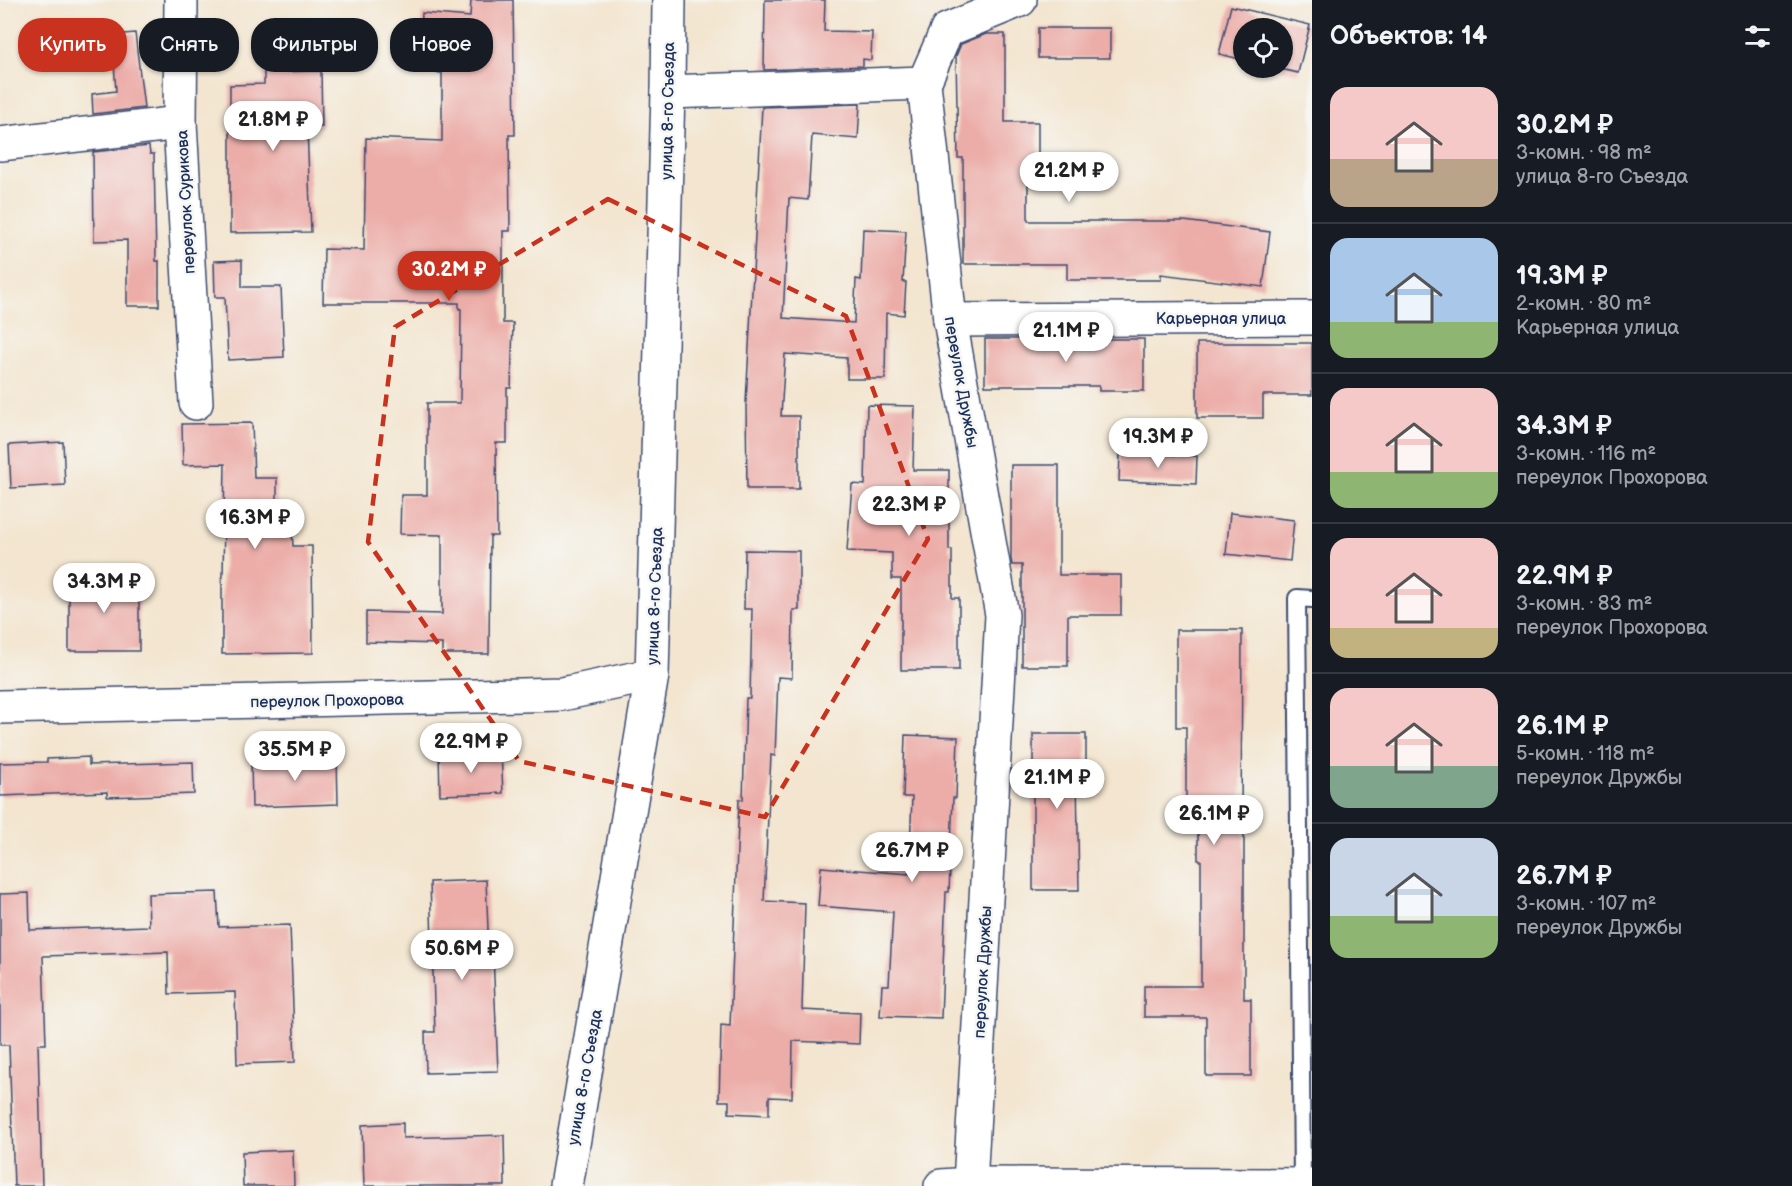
<!DOCTYPE html>
<html lang="ru">
<head>
<meta charset="utf-8">
<style>
	:root { --surface:#171b24; --page:#242831; --text:#f1f3f6; --muted:#9ea1a6; --line:#363941; --accent:#c8321e }
	body { margin:0; font-family:"Balsamiq Sans",sans-serif; background:var(--page); color:var(--text); height:100vh; display:flex; flex-direction:column; font-size:22px; white-space:nowrap }
	* { box-sizing:border-box; margin:0 }
	p { font-size:20px; color:var(--muted) }
	.icon { flex:none; width:33px; height:33px; fill:none; stroke:currentColor; stroke-width:2; stroke-linecap:round; stroke-linejoin:round }
	.map { position:relative; flex:1; overflow:hidden }
	.details { display:flex; flex-direction:column; background:var(--surface); width:480px }
	.details>* { flex:none }
	.guide { position:absolute; left:18px; top:18px; width:570px; height:54px; display:flex; gap:12px }
	.buttons { position:absolute; left:1233px; top:18px; display:grid; gap:12px }
	.buttons a { display:grid; place-items:center; width:60px; height:60px; border-radius:50%; background:var(--surface); box-shadow:0 2px 4px #0004; font-size:30px }
	.price { position:absolute; translate:-50% -51px; padding:0 14px; border-radius:21px; background:#fff; color:#222; font-size:20px; line-height:39px; filter:drop-shadow(0 2px 3px #0008) }
	.price::after { content:''; position:absolute; left:50%; top:36px; width:18px; height:14px; margin-left:-9px; background:inherit; clip-path:polygon(0 0,100% 0,50% 100%) }
	.price.active { background:var(--accent); color:#fff }
	ul { padding:0; list-style:none }
	li { display:flex; align-items:center; gap:18px; height:150px; padding:0 18px }
	li+li { border-top:2px solid var(--line) }
	li span { display:grid; place-items:center; flex:none; width:168px; height:120px; border-radius:18px; color:#555 }
	li>.icon { margin-inline-start:auto }
	span .icon { width:72px; height:72px; fill:#fffc; stroke-width:1 }
	li b { font-size:26px }
	h2 { display:flex; justify-content:space-between; align-items:center; height:72px; padding:0 18px; font-size:26px }
	.chip { padding:0 21px; border-radius:24px; background:var(--surface); box-shadow:0 2px 4px #0004; font-size:21px; line-height:54px }
	.chip.active { background:var(--accent); color:#fff }
	main { display:flex; flex:1; min-height:0 }
	.map>svg:first-child { display:block }
</style>
</head>
<body>
<main>
<div class="map">
<svg width="1312" height="1186" viewBox="0 0 1312 1186">
	<rect width="100%" height="100%" fill="#f6f6f2"/>
	<filter id="ink" filterUnits="userSpaceOnUse"><feTurbulence type="fractalNoise" baseFrequency=".0167" numOctaves="2"/><feDisplacementMap in="SourceGraphic" scale="12" xChannelSelector="R" yChannelSelector="G"/><feConvolveMatrix kernelMatrix="1 2 1 2 8 2 1 2 1" color-interpolation-filters="sRGB"/></filter>
	<filter id="wash" filterUnits="userSpaceOnUse"><feTurbulence type="fractalNoise" baseFrequency=".008" numOctaves="4" result="noise"/><feDisplacementMap in="SourceGraphic" scale="24" xChannelSelector="R" yChannelSelector="G"/><feGaussianBlur stdDeviation="1.35" result="paint"/><feColorMatrix in="noise" values="0 0 0 0 0 0 0 0 0 0 0 0 0 0 0 0 0 1.4 0 .05"/><feComposite in="paint" operator="in"/></filter>
	<g filter="url(#wash)">
		<rect width="100%" height="100%" fill="#f3e5cf"/>
		<g id="blocks">
			<!-- building -->
			<g fill="#ecada9">
				<polygon points="471,0 513,0 515,135 509,135 510,231 503,231 503,323 513,323 511,388 507,388 507,443 496,443 497,536 490,536 489,654 442,654 442,644 366,642 366,612 442,614 442,535 400,534 401,495 427,495 427,403 460,403 461,309 459,309 459,303 323,303 324,249 364,250 366,138 442,141 442,73 418,71 422,13 470,17"/>
				<polygon points="765,0 825,0 824,31 872,32 871,60 863,59 863,66 764,70"/>
				<polygon points="1231,6 1310,25 1298,73 1276,68 1282,68 1282,28 1244,28 1244,60 1219,54"/>
				<rect x="1038" y="28" width="72" height="30"/>
				<polygon points="135,33 144,108 93,114 92,94 116,91 112,35"/>
				<polygon points="986,34 1005,34 1005,122 1038,122 1038,158 1028,158 1028,221 1184,221 1270,232 1263,287 1161,274 1161,280 1067,280 1067,264 963,264 963,158 958,158 956,56 961,44"/>
				<polygon points="315,37 348,37 348,67 314,67"/>
				<polygon points="321,71 322,127 307,127 311,232 230,233 230,85 264,84 264,72"/>
				<polygon points="860,104 858,139 812,135 808,200 789,198 783,318 854,323 856,279 861,280 863,229 906,231 903,282 906,282 904,315 886,313 885,379 847,379 847,358 785,354 781,416 799,416 799,489 747,489 746,402 762,107"/>
				<polygon points="149,146 150,154 154,154 156,261 159,261 159,306 127,306 127,240 94,241 93,152"/>
				<polygon points="242,260 242,287 281,287 284,357 228,360 225,297 215,297 214,261"/>
				<polygon points="985,339 1144,339 1144,391 1099,391 1099,386 985,386"/>
				<polygon points="1197,343 1312,343 1312,395 1263,395 1263,418 1197,418"/>
				<polygon points="867,405 915,406 913,470 949,470 949,550 952,550 952,598 959,598 959,670 901,670 901,579 892,579 892,553 847,551 852,484 865,485"/>
				<polygon points="252,423 254,478 277,478 277,512 291,513 293,546 312,546 313,653 222,654 222,576 223,576 225,464 183,465 182,424"/>
				<polygon points="63,442 65,485 11,488 9,445"/>
				<polygon points="1120,453 1197,456 1196,484 1119,481"/>
				<polygon points="1011,465 1059,465 1059,575 1121,575 1121,615 1068,615 1068,666 1022,666 1022,565 1012,565 1011,558"/>
				<polygon points="1230,513 1294,520 1290,561 1226,554"/>
				<polygon points="745,550 799,551 799,610 793,610 792,678 778,677 775,756 771,755 764,901 805,903 802,1010 860,1013 859,1044 793,1041 792,1098 769,1097 769,1115 729,1113 729,1101 719,1101 721,1025 730,1026 739,799 743,800 746,698 750,698 752,609 744,609"/>
				<rect x="69" y="578" width="70" height="73"/>
				<polygon points="1176,630 1242,630 1241,833 1244,833 1244,999 1251,999 1251,1076 1206,1076 1206,1017 1144,1017 1144,986 1201,986 1201,860 1198,860 1198,818 1186,818 1186,727 1176,727"/>
				<polygon points="1033,734 1086,734 1086,779 1077,779 1079,890 1033,890"/>
				<polygon points="905,735 958,737 956,798 953,798 949,892 946,892 941,1018 880,1016 882,985 889,985 893,912 818,906 821,867 909,874 912,797 903,797"/>
				<polygon points="501,753 503,793 440,795 439,754"/>
				<polygon points="89,757 89,765 193,762 194,794 107,797 107,792 0,796 0,763 47,762 47,759"/>
				<polygon points="337,757 338,804 252,807 251,760"/>
				<polygon points="486,880 489,954 493,954 498,1071 426,1073 425,1032 435,1032 430,882"/>
				<polygon points="217,892 219,927 290,925 295,1062 237,1064 235,992 169,994 168,952 43,956 46,1044 38,1044 42,1186 14,1186 9,1045 0,1045 0,894 29,893 30,930 149,926 148,894"/>
				<polygon points="403,1123 403,1138 504,1135 505,1186 364,1186 362,1125"/>
				<polygon points="293,1150 294,1186 243,1186 242,1152"/>
			</g>
		</g>
	</g>
	<g filter="url(#ink)">
		<use href="#blocks" fill-opacity="0" stroke="#3b4a6f" stroke-width="1.5"/>
		<g fill="none" stroke-linecap="round" stroke-linejoin="round">
			<!-- service casing -->
			<g stroke="#3b4a6f" stroke-width="20">
				<polyline id="service" points="1302,1185 1297,598 1312,599"/>
			</g>
			<!-- minor casing -->
			<g stroke="#3b4a6f" stroke-width="36">
				<g id="minor">
					<polyline points="181,0 180,123 196,403"/>
					<polyline points="924,83 950,320 1002,615 970,1184"/>
					<polyline points="668,92 924,83 947,30 1020,0"/>
					<polyline points="0,144 180,123"/>
					<polyline points="950,320 1312,318"/>
					<polyline points="0,707 562,694 652,675"/>
					<polyline points="566,1186 652,675 668,92 669,0"/>
					<polyline points="941,1186 970,1184 1312,1185"/>
				</g>
			</g>
			<!-- service -->
			<use href="#service" stroke="#fff" stroke-width="16"/>
			<!-- minor -->
			<use href="#minor" stroke="#fff" stroke-width="33"/>
		</g>
	</g>
	<!-- marked area -->
	<path fill="none" stroke="#c8321e" stroke-width="4.5" stroke-dasharray="12 8" stroke-linejoin="round" d="M608,199l238,117 82,223 -163,278 -246,-56 -151,-219 27,-215z"/>
	<g text-anchor="middle" stroke-width="5" stroke-linejoin="round" paint-order="stroke">
		<!-- street labels -->
		<g font-size="16" fill="#1b2f5e" stroke="#f6f6f2">
			<text transform="translate(667 111) rotate(-89)" y="6">улица 8-го Съезда</text>
			<text transform="translate(185 202) rotate(-93)" y="6">переулок Сурикова</text>
			<text x="1221" y="324">Карьерная улица</text>
			<text transform="translate(962 382) rotate(80)" y="6">переулок Дружбы</text>
			<text transform="translate(654 596) rotate(-88)" y="6">улица 8-го Съезда</text>
			<text transform="translate(327 700) rotate(-1)" y="6">переулок Прохорова</text>
			<text transform="translate(982 972) rotate(-87)" y="6">переулок Дружбы</text>
			<text transform="translate(584 1077) rotate(-80)" y="6">улица 8-го Съезда</text>
		</g>
	</g>
</svg>
<div class="buttons">
<a><svg class="icon" aria-label="locate" viewBox="0 0 24 24"><circle cx="12" cy="12" r="6"/><path d="M12 2v4M12 18v4M2 12h4M18 12h4"/></svg></a>
</div>
<b class="price" style="left:273px;top:152px">21.8M ₽</b>
<b class="price" style="left:1069px;top:203px">21.2M ₽</b>
<b class="price active" style="left:449px;top:302px">30.2M ₽</b>
<b class="price" style="left:1066px;top:363px">21.1M ₽</b>
<b class="price" style="left:1158px;top:469px">19.3M ₽</b>
<b class="price" style="left:909px;top:537px">22.3M ₽</b>
<b class="price" style="left:255px;top:550px">16.3M ₽</b>
<b class="price" style="left:104px;top:614px">34.3M ₽</b>
<b class="price" style="left:471px;top:774px">22.9M ₽</b>
<b class="price" style="left:295px;top:782px">35.5M ₽</b>
<b class="price" style="left:1057px;top:810px">21.1M ₽</b>
<b class="price" style="left:1214px;top:846px">26.1M ₽</b>
<b class="price" style="left:912px;top:883px">26.7M ₽</b>
<b class="price" style="left:462px;top:981px">50.6M ₽</b>
<div class="guide">
<a class="chip active">Купить</a>
<a class="chip">Снять</a>
<a class="chip">Фильтры</a>
<a class="chip">Новое</a>
</div>
</div>
<section class="details">
<h2>Объектов: 14<svg class="icon" aria-label="filters" viewBox="0 0 24 24"><path d="M4 7h16M4 17h16"/><circle cx="9" cy="7" r="2"/><circle cx="15" cy="17" r="2"/></svg></h2>
<ul>
<li><span style="background:linear-gradient(#f6c9c9 60%,#b9a48a 0)"><svg class="icon" aria-label="home" viewBox="0 0 24 24"><path d="M3 11l9-7 9 7M6 9v11h12V9"/></svg></span><div><b>30.2M ₽</b><p>3-комн. · 98 m²</p><p>улица 8-го Съезда</p></div></li>
<li><span style="background:linear-gradient(#a9c7e8 70%,#8fb573 0)"><svg class="icon" aria-label="home" viewBox="0 0 24 24"><path d="M3 11l9-7 9 7M6 9v11h12V9"/></svg></span><div><b>19.3M ₽</b><p>2-комн. · 80 m²</p><p>Карьерная улица</p></div></li>
<li><span style="background:linear-gradient(#f6c9c9 70%,#8fb573 0)"><svg class="icon" aria-label="home" viewBox="0 0 24 24"><path d="M3 11l9-7 9 7M6 9v11h12V9"/></svg></span><div><b>34.3M ₽</b><p>3-комн. · 116 m²</p><p>переулок Прохорова</p></div></li>
<li><span style="background:linear-gradient(#f6c9c9 75%,#c2b280 0)"><svg class="icon" aria-label="home" viewBox="0 0 24 24"><path d="M3 11l9-7 9 7M6 9v11h12V9"/></svg></span><div><b>22.9M ₽</b><p>3-комн. · 83 m²</p><p>переулок Прохорова</p></div></li>
<li><span style="background:linear-gradient(#f6c9c9 65%,#7fa58c 0)"><svg class="icon" aria-label="home" viewBox="0 0 24 24"><path d="M3 11l9-7 9 7M6 9v11h12V9"/></svg></span><div><b>26.1M ₽</b><p>5-комн. · 118 m²</p><p>переулок Дружбы</p></div></li>
<li><span style="background:linear-gradient(#c9d6e8 65%,#8fb573 0)"><svg class="icon" aria-label="home" viewBox="0 0 24 24"><path d="M3 11l9-7 9 7M6 9v11h12V9"/></svg></span><div><b>26.7M ₽</b><p>3-комн. · 107 m²</p><p>переулок Дружбы</p></div></li>
</ul>
</section>
</main>
</body>
</html>
